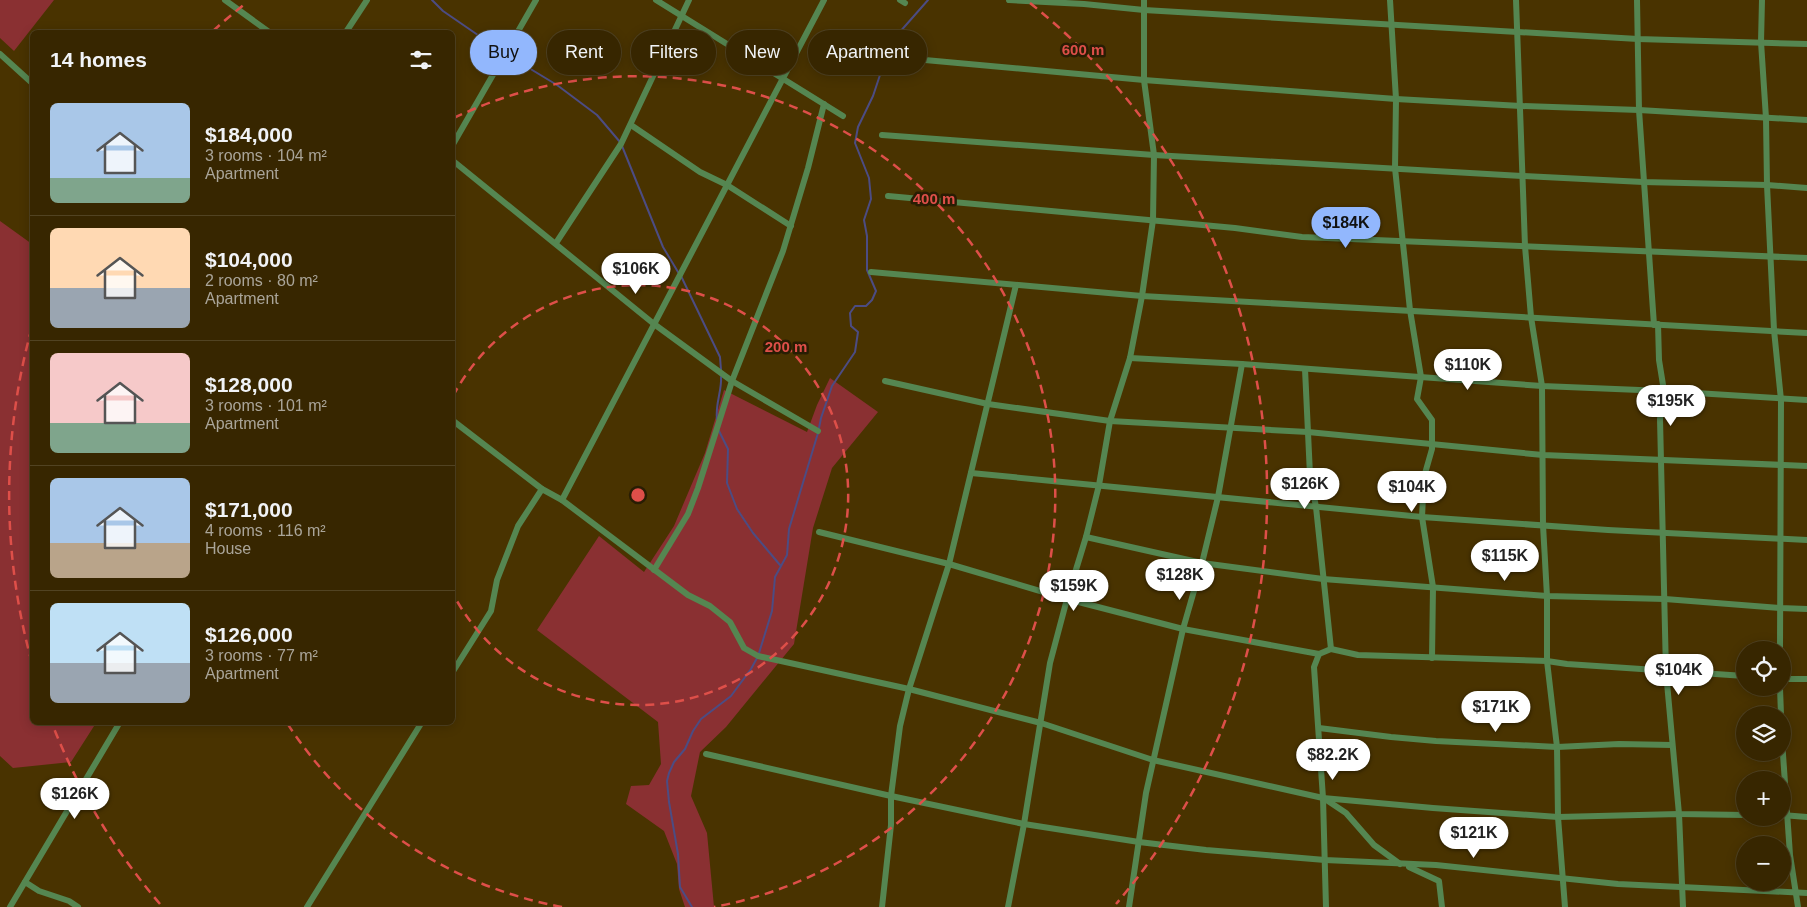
<!DOCTYPE html>
<html lang="en">
<head>
<meta charset="utf-8">
<style>
	:root { --surface:#372600; --page:#42320f; --text:#f1f3f6; --muted:#aaa599; --line:#514322; --accent:#92b7fd }
	body { margin:0; font-family:Arial,sans-serif; background:var(--page); color:var(--text); height:100vh; display:flex; flex-direction:column; font-size:19px; white-space:nowrap }
	* { box-sizing:border-box; margin:0 }
	p { font-size:16px; color:var(--muted) }
	.icon { flex:none; width:28px; height:28px; fill:none; stroke:currentColor; stroke-width:2; stroke-linecap:round; stroke-linejoin:round }
	.map { position:relative; flex:1; overflow:hidden }
	.panel { position:absolute; left:30px; top:30px; width:425px; height:695px; display:flex; flex-direction:column; background:var(--surface); border-radius:8px; box-shadow:0 2px 12px #0003,0 0 0 1px var(--line) }
	.panel>* { flex:none }
	.banner { position:absolute; left:470px; top:30px; width:475px; height:45px; display:flex; gap:10px }
	.controls { position:absolute; left:1736px; top:641px; display:grid; gap:10px }
	.controls a { display:grid; place-items:center; width:55px; height:55px; border-radius:50%; background:var(--surface); box-shadow:0 2px 12px #0003,0 0 0 1px var(--line); font-size:25px }
	.price { position:absolute; translate:-50% -42px; padding:0 11px; border-radius:18px; background:#fff; color:#222; font-size:16px; line-height:32px; filter:drop-shadow(0 1px 2px #0008) }
	.price::after { content:''; position:absolute; left:50%; top:30px; width:15px; height:11px; margin-left:-8px; background:inherit; clip-path:polygon(0 0,100% 0,50% 100%) }
	.price.selected { background:var(--accent); color:#111 }
	ul { padding:0; list-style:none }
	li { display:flex; align-items:center; gap:15px; height:125px; padding:0 20px }
	li+li { border-top:1px solid var(--line) }
	li span { display:grid; place-items:center; flex:none; width:140px; height:100px; border-radius:8px; color:#555 }
	li>.icon { margin-inline-start:auto }
	span .icon { width:60px; height:60px; fill:#fffc; stroke-width:1 }
	li b { font-size:21px }
	h2 { display:flex; justify-content:space-between; align-items:center; height:60px; padding:0 20px; font-size:21px }
	.tag { padding:0 18px; border-radius:22px; background:var(--surface); box-shadow:0 2px 12px #0003,0 0 0 1px var(--line); font-size:18px; line-height:45px }
	.tag.selected { background:var(--accent); color:#111 }
	.map>svg:first-child { display:block }
</style>
</head>
<body>
<div class="map">
<svg width="1807" height="907" viewBox="0 0 1807 907">
	<rect width="100%" height="100%" fill="#493300"/>
	<!-- green -->
	<g fill="#8a3032">
		<polygon points="0,0 54,0 14,51 0,38"/>
		<polygon points="0,221 32,244 32,722 96,723 71,762 13,768 0,756"/>
		<polygon points="830,378 878,412 832,468 813,528 794,644 726,727 700,752 691,796 707,833 714,907 685,907 679,889 677,864 664,831 626,804 631,786 649,785 661,764 658,722 537,630 599,536 644,572 674,526 705,453 724,390 807,432 817,405"/>
	</g>
	<g fill="none" stroke-linecap="round" stroke-linejoin="round">
		<!-- stream -->
		<g stroke="#4c4c83" stroke-width="2">
			<polyline points="432,0 443,11 504,53 557,85 597,115 620,142"/>
			<polyline points="622,146 663,247 678,272"/>
			<polyline points="681,276 720,357 721,370"/>
			<path d="M717,419c-2,-15 5,-28 4,-42"/>
			<polyline points="819,428 821,418 832,386 855,352 858,332 851,326 850,313 855,306 866,306 872,300 876,291 867,270 867,236 864,220 871,199 869,178 855,143 858,127 873,96 891,42 928,0"/>
			<polyline points="719,431 728,449 727,483 737,509 753,533 780,565"/>
			<polyline points="759,653 772,611 775,577 787,555 789,529 818,433"/>
			<polyline points="692,907 680,887 678,854 669,802 667,781 669,773 674,762 685,749 693,731 701,719 731,696 751,669 757,658"/>
		</g>
		<!-- street -->
		<g stroke="#558651" stroke-width="6">
			<polyline points="225,0 269,32"/>
			<polyline points="656,0 843,116"/>
			<polyline points="900,0 905,3"/>
			<polyline points="1009,0 1084,4 1144,10 1638,39 1807,44"/>
			<polyline points="1390,0 1396,99 1395,168 1410,310 1421,377 1417,399 1432,420 1432,449 1424,477 1422,517 1433,587 1432,658"/>
			<polyline points="1516,0 1525,246 1531,317 1542,386 1543,525 1547,596 1547,661 1557,747 1558,817 1565,907"/>
			<polyline points="1637,0 1639,110 1654,325"/>
			<polyline points="1762,0 1761,42 1766,118 1767,185 1774,330 1781,400 1780,650"/>
			<polyline points="346,32 367,0"/>
			<polyline points="0,54 32,83"/>
			<polyline points="903,58 1144,80 1396,99 1521,106 1639,110 1807,120"/>
			<polyline points="631,125 700,172 727,185 791,226"/>
			<polyline points="882,135 1154,155 1522,176 1643,182 1767,185 1807,188"/>
			<polyline points="452,146 536,0"/>
			<polyline points="452,160 654,324 732,381 818,431"/>
			<polyline points="888,196 1235,228 1302,237 1807,258"/>
			<polyline points="556,243 621,144 689,0"/>
			<polyline points="871,272 1142,296 1807,333"/>
			<polyline points="1658,324 1659,360 1664,391 1660,419 1666,672 1679,814 1745,815"/>
			<polyline points="1130,358 1242,364 1542,386 1664,391 1807,400"/>
			<polyline points="1305,369 1310,475 1316,507 1331,649"/>
			<polyline points="885,381 988,404 1110,421 1308,432 1543,455 1807,466"/>
			<polyline points="452,420 542,489 562,500 688,595 710,606 730,622 744,648 758,656 909,689 1041,723 1153,760 1323,798 1433,808 1558,817 1679,814 1683,907"/>
			<polyline points="971,473 1422,517 1608,530 1807,540"/>
			<polyline points="562,500 824,0"/>
			<polyline points="819,532 949,564 1067,599 1183,629 1319,654 1331,649 1358,655 1547,661 1567,664 1745,676"/>
			<polyline points="1086,537 1202,563 1323,579 1547,596 1665,599 1780,608 1807,609"/>
			<polyline points="654,570 688,514 698,488 732,381 783,251 808,168 824,104"/>
			<polyline points="1319,654 1314,667 1323,798 1326,907"/>
			<polyline points="452,673 491,611 497,580 518,526 542,489"/>
			<polyline points="1782,679 1807,679"/>
			<polyline points="1780,688 1781,715"/>
			<polyline points="1319,728 1391,737 1436,741 1557,747 1619,744 1672,745"/>
			<polyline points="1782,740 1790,855 1798,907"/>
			<polyline points="706,754 891,796 1024,824 1139,842 1206,850 1325,860 1436,865 1618,884 1807,893"/>
			<polyline points="1325,799 1346,813 1374,845 1400,864"/>
			<polyline points="1782,815 1807,817"/>
			<polyline points="1409,867 1439,881 1442,907"/>
			<polyline points="25,882 39,891 69,901 78,907"/>
			<polyline points="10,907 120,722"/>
			<polyline points="307,907 422,722"/>
			<polyline points="882,907 891,825 891,796 900,726 909,689 949,564 1016,285"/>
			<polyline points="1008,907 1024,824 1050,663 1067,599 1086,537 1099,485 1110,421 1130,358 1142,296 1153,220 1154,155 1144,80 1144,0"/>
			<polyline points="1129,907 1146,793 1183,629 1202,563 1218,497 1242,364"/>
		</g>
	</g>
	<!-- distance rings -->
	<g fill="none" stroke="#de4f49" stroke-width="2.5" stroke-dasharray="9 6">
		<path d="M453 396A210 210 0 1 1 453 594"/>
		<path d="M562 907A419 419 0 0 1 287 723M454 118A419 419 0 1 1 714 907"/>
		<path d="M160 904A629 629 0 0 1 53 726M32 663A629 629 0 0 1 32 327M213 31A629 629 0 0 1 246 3M1030 3A629 629 0 0 1 1116 904"/>
	</g>
	<circle cx="638" cy="495" r="8" fill="#de4f49" stroke="#291d03" stroke-width="2.5"/>
	<g font-size="15" text-anchor="middle" font-weight="bold" fill="#de4f49" stroke="#291d03" stroke-width="5" stroke-linejoin="round" paint-order="stroke">
		<text x="1083" y="55">600 m</text>
		<text x="934" y="204">400 m</text>
		<text x="786" y="352">200 m</text>
	</g>
</svg>
<div class="controls">
<a><svg class="icon" aria-label="locate" viewBox="0 0 24 24"><circle cx="12" cy="12" r="6"/><path d="M12 2v4M12 18v4M2 12h4M18 12h4"/></svg></a>
<a><svg class="icon" aria-label="layers" viewBox="0 0 24 24"><path d="M12 4l9 5-9 5-9-5zM3 14l9 5 9-5"/></svg></a>
<a>+</a>
<a>−</a>
</div>
<b class="price selected" style="left:1346px;top:249px">$184K</b>
<b class="price" style="left:636px;top:295px">$106K</b>
<b class="price" style="left:1468px;top:391px">$110K</b>
<b class="price" style="left:1671px;top:427px">$195K</b>
<b class="price" style="left:1305px;top:510px">$126K</b>
<b class="price" style="left:1412px;top:513px">$104K</b>
<b class="price" style="left:1505px;top:582px">$115K</b>
<b class="price" style="left:1180px;top:601px">$128K</b>
<b class="price" style="left:1074px;top:612px">$159K</b>
<b class="price" style="left:1679px;top:696px">$104K</b>
<b class="price" style="left:1496px;top:733px">$171K</b>
<b class="price" style="left:1333px;top:781px">$82.2K</b>
<b class="price" style="left:75px;top:820px">$126K</b>
<b class="price" style="left:1474px;top:859px">$121K</b>
<div class="banner">
<a class="tag selected">Buy</a>
<a class="tag">Rent</a>
<a class="tag">Filters</a>
<a class="tag">New</a>
<a class="tag">Apartment</a>
</div>
<section class="panel">
<h2>14 homes<svg class="icon" aria-label="filters" viewBox="0 0 24 24"><path d="M4 7h16M4 17h16"/><circle cx="9" cy="7" r="2"/><circle cx="15" cy="17" r="2"/></svg></h2>
<ul>
<li><span style="background:linear-gradient(#a9c7e8 75%,#7fa58c 0)"><svg class="icon" aria-label="home" viewBox="0 0 24 24"><path d="M3 11l9-7 9 7M6 9v11h12V9"/></svg></span><div><b>$184,000</b><p>3 rooms · 104 m²</p><p>Apartment</p></div></li>
<li><span style="background:linear-gradient(#ffd9b3 60%,#9aa5b1 0)"><svg class="icon" aria-label="home" viewBox="0 0 24 24"><path d="M3 11l9-7 9 7M6 9v11h12V9"/></svg></span><div><b>$104,000</b><p>2 rooms · 80 m²</p><p>Apartment</p></div></li>
<li><span style="background:linear-gradient(#f6c9c9 70%,#7fa58c 0)"><svg class="icon" aria-label="home" viewBox="0 0 24 24"><path d="M3 11l9-7 9 7M6 9v11h12V9"/></svg></span><div><b>$128,000</b><p>3 rooms · 101 m²</p><p>Apartment</p></div></li>
<li><span style="background:linear-gradient(#a9c7e8 65%,#b9a48a 0)"><svg class="icon" aria-label="home" viewBox="0 0 24 24"><path d="M3 11l9-7 9 7M6 9v11h12V9"/></svg></span><div><b>$171,000</b><p>4 rooms · 116 m²</p><p>House</p></div></li>
<li><span style="background:linear-gradient(#bfe0f5 60%,#9aa5b1 0)"><svg class="icon" aria-label="home" viewBox="0 0 24 24"><path d="M3 11l9-7 9 7M6 9v11h12V9"/></svg></span><div><b>$126,000</b><p>3 rooms · 77 m²</p><p>Apartment</p></div></li>
</ul>
</section>
</div>
</body>
</html>
